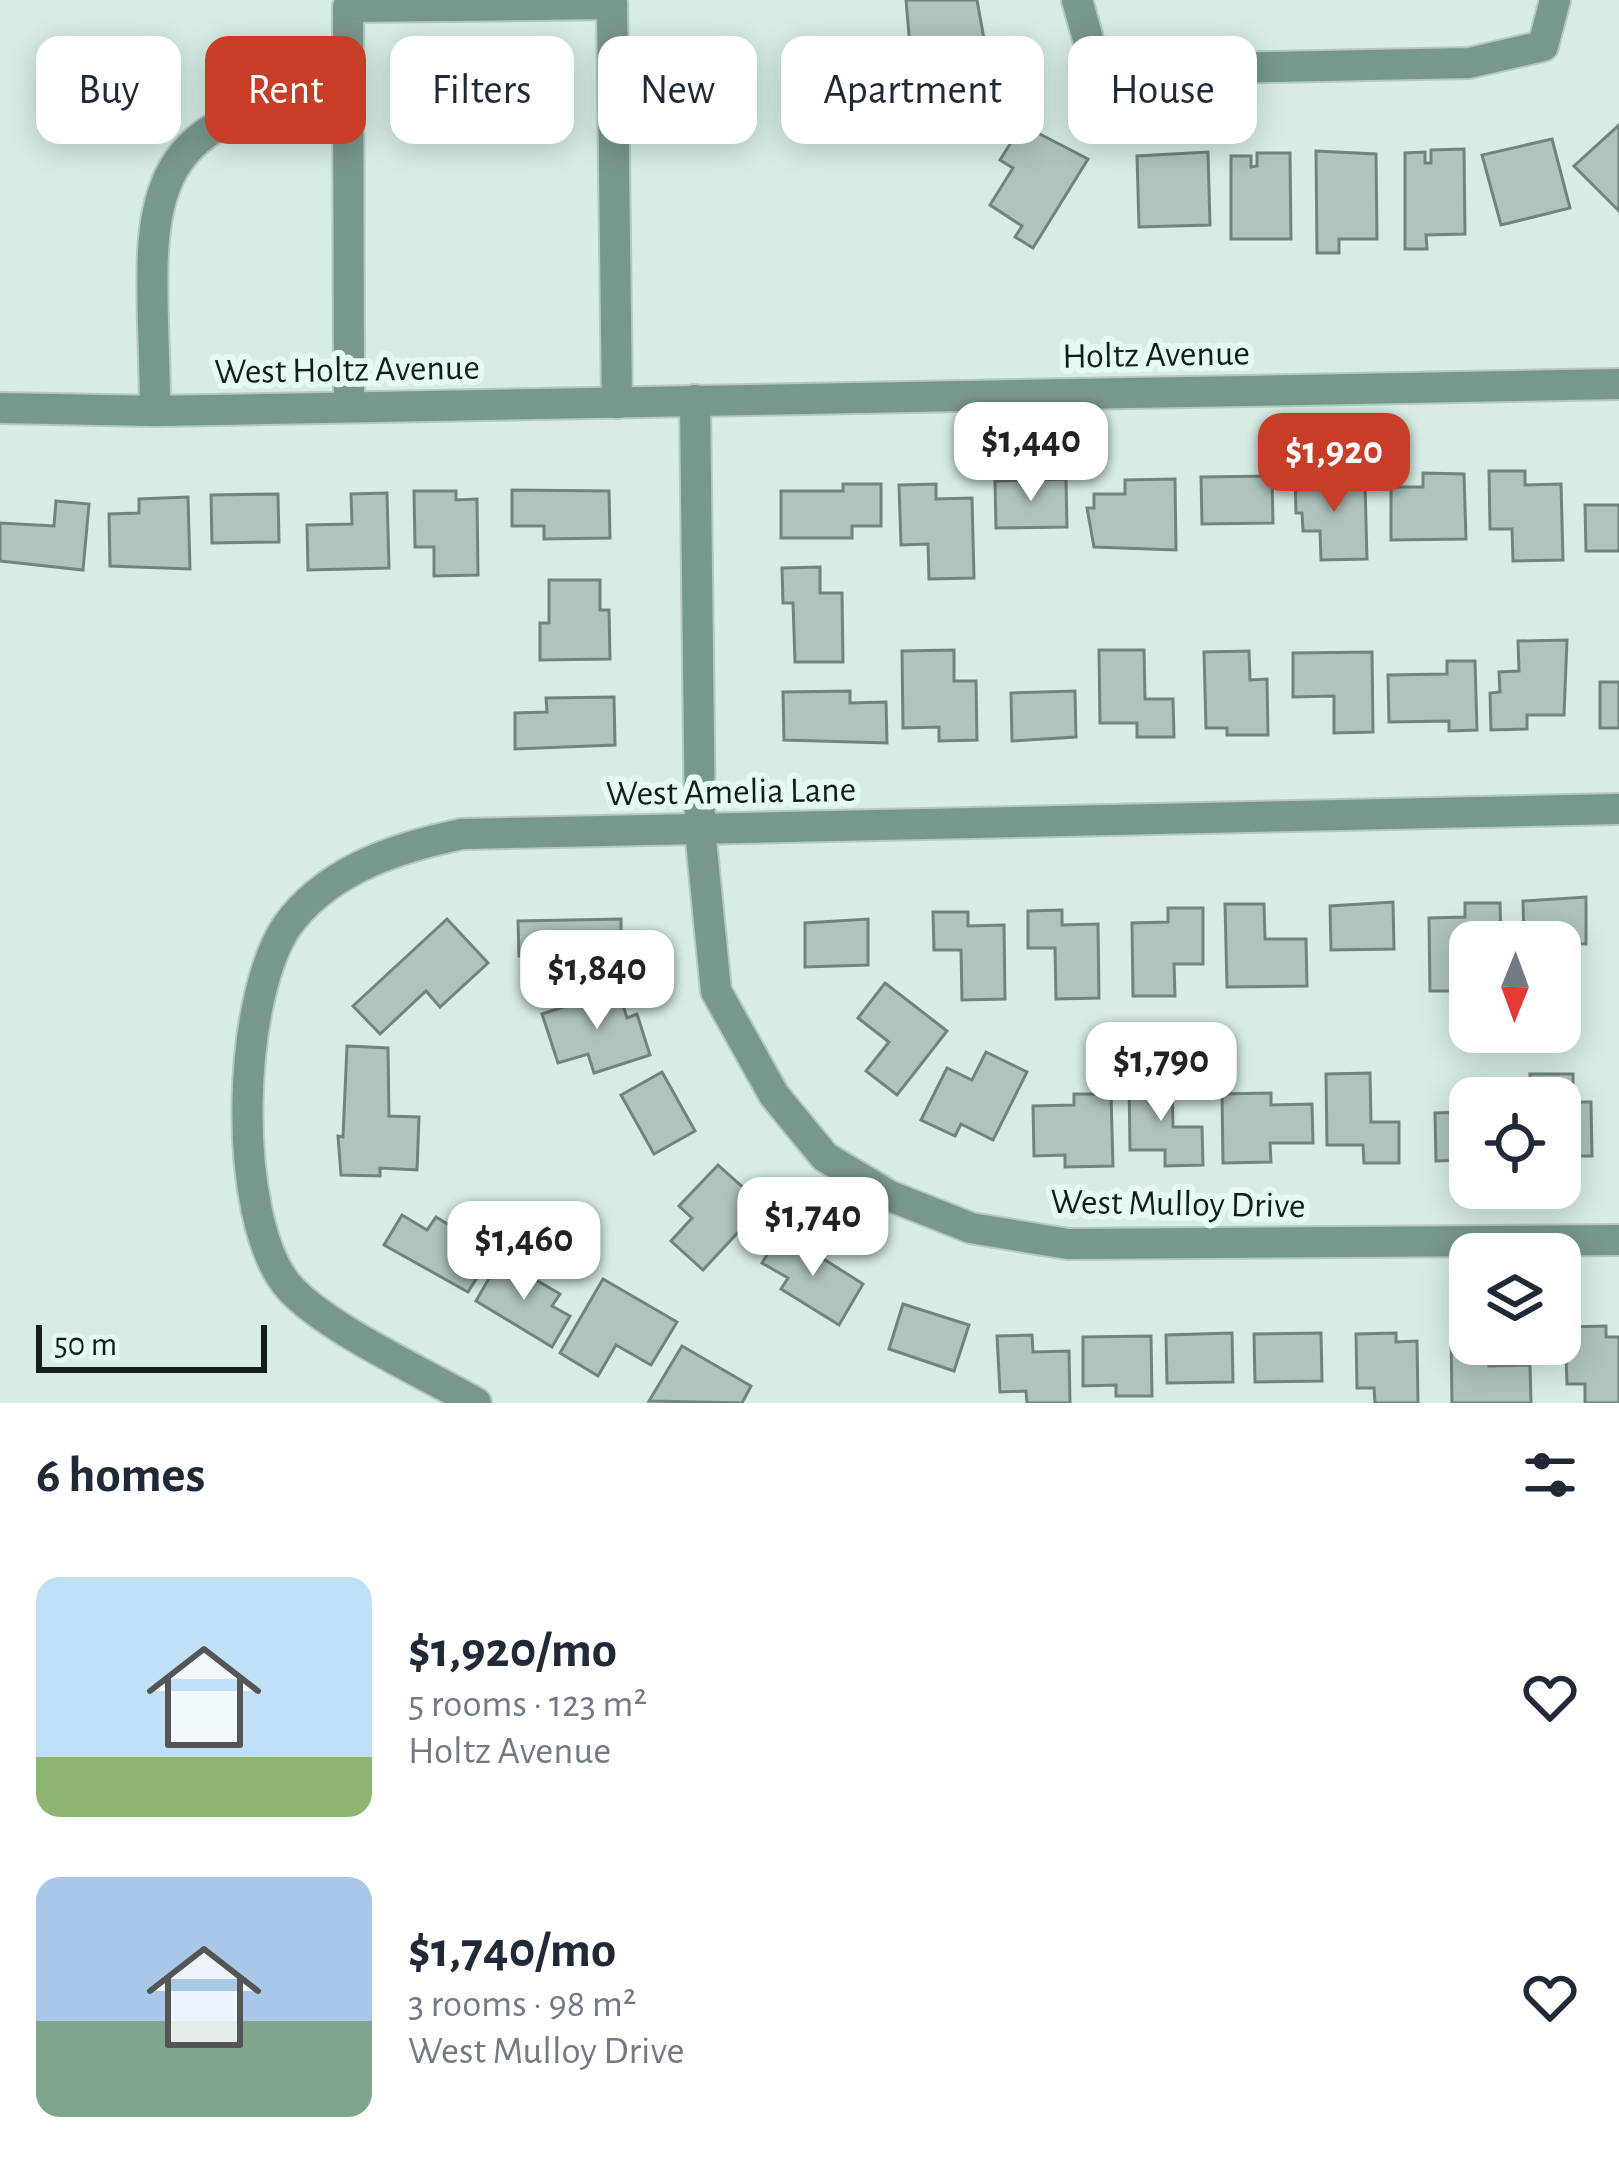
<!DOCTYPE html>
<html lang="en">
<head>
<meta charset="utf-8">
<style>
	:root { --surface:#fff; --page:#f2f2f3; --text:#1f2937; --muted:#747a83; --accent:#c83d26 }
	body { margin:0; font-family:"Alegreya Sans",sans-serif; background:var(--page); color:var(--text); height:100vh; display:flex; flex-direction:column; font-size:45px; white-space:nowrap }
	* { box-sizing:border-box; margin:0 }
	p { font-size:39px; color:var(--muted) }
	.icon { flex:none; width:66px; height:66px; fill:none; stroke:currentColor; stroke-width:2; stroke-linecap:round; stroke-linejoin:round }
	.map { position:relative; height:1403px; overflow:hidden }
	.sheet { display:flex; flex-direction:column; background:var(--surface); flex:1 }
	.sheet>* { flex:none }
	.guide { position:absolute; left:36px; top:36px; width:1548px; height:108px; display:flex; gap:24px }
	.needle { width:78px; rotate:181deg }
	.controls { position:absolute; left:1449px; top:921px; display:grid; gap:24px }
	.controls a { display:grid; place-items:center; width:132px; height:132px; border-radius:24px; background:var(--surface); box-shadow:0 6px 30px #0003; font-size:60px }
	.scale { position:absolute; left:36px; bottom:30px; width:231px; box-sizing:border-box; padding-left:12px; border:6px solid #151d1b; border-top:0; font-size:33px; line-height:42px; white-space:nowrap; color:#151d1b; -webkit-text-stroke:9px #e4faf3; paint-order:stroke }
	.price { position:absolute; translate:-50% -102px; padding:0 27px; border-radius:24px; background:#fff; color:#222; font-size:39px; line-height:78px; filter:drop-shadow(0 3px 6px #0008) }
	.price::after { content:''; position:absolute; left:50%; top:72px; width:36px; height:27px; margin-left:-18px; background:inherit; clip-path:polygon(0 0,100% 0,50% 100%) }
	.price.on { background:var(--accent); color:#fff }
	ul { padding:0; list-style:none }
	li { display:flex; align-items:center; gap:36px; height:300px; padding:0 36px }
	li span { display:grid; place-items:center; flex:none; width:336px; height:240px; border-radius:24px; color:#555 }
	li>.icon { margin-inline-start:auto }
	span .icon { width:144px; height:144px; fill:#fffc; stroke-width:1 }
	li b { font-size:51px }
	h2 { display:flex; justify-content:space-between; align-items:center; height:144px; padding:0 36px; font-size:51px }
	.tag { padding:0 42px; border-radius:24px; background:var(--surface); box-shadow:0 6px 30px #0003; font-size:42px; line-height:108px }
	.tag.on { background:var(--accent); color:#fff }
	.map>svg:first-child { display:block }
</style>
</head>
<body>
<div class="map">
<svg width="1619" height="1403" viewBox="0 0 1619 1403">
	<rect width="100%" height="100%" fill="#d7ece5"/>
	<!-- building -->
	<g fill="#afc4bd" stroke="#71847e" stroke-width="3">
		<polygon points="906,0 977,0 984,39 910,46"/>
		<polygon points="988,53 1011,121 940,140 920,72"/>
		<polygon points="1619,125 1619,211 1574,166"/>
		<polygon points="1034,131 1088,159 1033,248 1015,237 1022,226 990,205 1013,168 1000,160 1017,133 1029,140"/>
		<polygon points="1552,139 1570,208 1501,225 1482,155"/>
		<polygon points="1464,149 1465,234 1426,235 1427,249 1405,249 1405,153 1425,152 1425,163 1431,163 1431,150"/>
		<polygon points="1316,151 1376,154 1377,239 1339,239 1339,253 1317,253"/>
		<polygon points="1208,152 1210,225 1139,227 1137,156"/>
		<polygon points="1257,153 1290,153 1291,239 1231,239 1231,156 1251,156 1251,167 1257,166"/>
		<polygon points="1489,471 1525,471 1525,485 1561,484 1563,560 1513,561 1512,529 1490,529"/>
		<polygon points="1423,473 1464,474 1466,539 1391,540 1391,487 1423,487"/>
		<polygon points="1342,475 1342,484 1365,484 1367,559 1321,560 1320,531 1303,531 1302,513 1296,513 1295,476"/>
		<polygon points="1272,476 1273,523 1202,524 1201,477"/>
		<polygon points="1066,479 1067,527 996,528 995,481"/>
		<polygon points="1175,479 1176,550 1094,547 1087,508 1094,508 1094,494 1125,494 1125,480"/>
		<polygon points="843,484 881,484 881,526 852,526 852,538 781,538 781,491 843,491"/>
		<polygon points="936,484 936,499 972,498 974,578 929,579 928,544 901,545 899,485"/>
		<polygon points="512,490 609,491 610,538 544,539 544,526 512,526"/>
		<polygon points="414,491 456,491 456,500 477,499 478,575 434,576 434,547 415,547"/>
		<polygon points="387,493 389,568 308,570 307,525 352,524 351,494"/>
		<polygon points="278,494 279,542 212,543 211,495"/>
		<polygon points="188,497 190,569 110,566 109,514 139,513 139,499"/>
		<polygon points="56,501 89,504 83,570 0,561 0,523 54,526"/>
		<polygon points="1585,505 1619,505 1619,551 1586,551"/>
		<polygon points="820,567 820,593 842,593 843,662 795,662 793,603 783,603 782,568"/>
		<polygon points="549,580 600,580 600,610 609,610 610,659 540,660 540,623 549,623"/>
		<polygon points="1567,640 1564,715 1527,715 1527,729 1491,730 1490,693 1500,692 1499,672 1519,671 1518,641"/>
		<polygon points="954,650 954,681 976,681 977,740 939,741 939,727 903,728 902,651"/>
		<polygon points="1099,650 1144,650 1145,699 1173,699 1174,737 1137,737 1137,723 1100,723"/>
		<polygon points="1249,651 1250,680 1267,679 1268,735 1227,735 1227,728 1206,728 1204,652"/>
		<polygon points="1372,652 1373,732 1334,733 1334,696 1293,697 1293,653"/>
		<polygon points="1447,661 1475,661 1477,730 1449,731 1449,721 1389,722 1388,675 1447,674"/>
		<rect x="1600" y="682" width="19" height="46"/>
		<polygon points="850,691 850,703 886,702 887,743 784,740 783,692"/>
		<polygon points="1075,691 1076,737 1012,741 1011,693"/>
		<polygon points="614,697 615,745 515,749 515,713 547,712 546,698"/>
		<polygon points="1586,897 1586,944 1524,942 1523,901"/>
		<polygon points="1393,902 1394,949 1331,950 1330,906"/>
		<polygon points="1465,903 1500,903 1501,942 1470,942 1470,991 1430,991 1429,918 1465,917"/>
		<polygon points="1225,904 1264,904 1265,939 1306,939 1307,986 1227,987"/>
		<polygon points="1168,908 1203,908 1203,964 1174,964 1175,996 1133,996 1132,923 1168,922"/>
		<polygon points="1062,910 1062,925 1098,924 1099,998 1056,999 1055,948 1028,948 1028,911"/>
		<polygon points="933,912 968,912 968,926 1004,925 1005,999 962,1000 961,950 934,950"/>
		<polygon points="447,919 488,963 440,1007 426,991 380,1034 353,1006"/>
		<polygon points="621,919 621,971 549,972 549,956 519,956 518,921"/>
		<polygon points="868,919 868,965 805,967 805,923"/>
		<polygon points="885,983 947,1031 897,1095 866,1071 889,1042 858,1018"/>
		<polygon points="618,989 627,1018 637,1014 650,1055 594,1073 588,1054 558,1063 542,1014"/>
		<polygon points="347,1046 388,1048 389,1116 419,1117 417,1170 380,1168 380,1176 341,1175 338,1136 343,1137"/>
		<polygon points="986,1052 1027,1072 993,1140 961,1124 955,1136 921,1120 947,1068 972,1080"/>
		<polygon points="662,1072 695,1131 654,1154 621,1095"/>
		<polygon points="1370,1073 1371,1122 1399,1122 1399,1163 1364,1163 1363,1145 1327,1145 1326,1074"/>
		<polygon points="1530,1074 1573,1074 1573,1102 1591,1102 1592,1156 1560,1156 1560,1098 1531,1098"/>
		<polygon points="1129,1078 1172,1078 1173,1127 1202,1127 1203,1165 1165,1166 1165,1150 1130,1150"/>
		<polygon points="1271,1093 1271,1105 1312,1104 1313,1143 1270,1143 1271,1162 1223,1163 1222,1094"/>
		<polygon points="1074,1094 1111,1094 1113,1166 1065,1167 1065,1155 1034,1156 1033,1106 1074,1105"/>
		<polygon points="1470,1112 1470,1160 1436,1161 1435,1113"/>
		<polygon points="718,1165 748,1192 741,1200 755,1214 703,1270 671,1241 692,1218 679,1206"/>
		<polygon points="402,1215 427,1230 436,1217 493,1252 468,1292 384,1245"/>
		<polygon points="781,1232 863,1284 839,1325 781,1289 788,1278 762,1263"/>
		<polygon points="500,1259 560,1294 552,1306 570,1316 552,1347 476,1301"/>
		<polygon points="603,1279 677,1322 651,1365 616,1345 598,1376 560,1353"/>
		<polygon points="903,1304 969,1325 954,1371 889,1349"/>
		<polygon points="1606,1326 1606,1337 1619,1337 1619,1403 1585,1403 1585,1384 1567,1384 1565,1327"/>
		<polygon points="1451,1331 1470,1331 1470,1344 1489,1344 1489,1366 1530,1365 1531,1403 1452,1403"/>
		<polygon points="1232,1333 1233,1382 1167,1383 1166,1335"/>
		<polygon points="1321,1333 1322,1381 1255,1382 1254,1334"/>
		<polygon points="1396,1333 1396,1342 1417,1341 1418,1403 1375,1403 1374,1388 1357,1388 1356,1334"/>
		<polygon points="1032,1335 1033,1352 1069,1351 1070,1403 1027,1403 1026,1391 1000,1392 997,1336"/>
		<polygon points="1151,1336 1152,1396 1116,1396 1116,1385 1083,1386 1083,1337"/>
		<polygon points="682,1346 751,1386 742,1403 649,1401"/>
	</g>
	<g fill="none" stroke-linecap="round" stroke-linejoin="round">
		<!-- minor casing -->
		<g stroke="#b4c7c1" stroke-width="34">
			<g id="minor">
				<polyline points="1077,0 1092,53 1173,69 1469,63 1543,46 1555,0"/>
				<polyline points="695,400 700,830 716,991 774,1095 825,1157 890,1196 971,1228 1068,1244 1619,1240"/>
				<polyline points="349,407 348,7 612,4 617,403"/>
				<polyline points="0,408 155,411 1619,384"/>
				<path d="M155,411c0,-183 -41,-300 193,-317"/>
				<path d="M476,1403c-50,-29 -151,-75 -187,-116 -59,-68 -53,-301 4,-369 42,-51 107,-71 169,-84l1157,-25"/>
			</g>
		</g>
		<!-- minor -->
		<use href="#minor" stroke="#78978e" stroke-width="30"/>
	</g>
	<g text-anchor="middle" stroke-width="12" stroke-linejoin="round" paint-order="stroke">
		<!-- street labels -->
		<g font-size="36" fill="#151d1b" stroke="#e4faf3">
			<text transform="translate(1156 353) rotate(-1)" y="13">Holtz Avenue</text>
			<text transform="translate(347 368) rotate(-1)" y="13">West Holtz Avenue</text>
			<text transform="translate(731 790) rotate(-1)" y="13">West Amelia Lane</text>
			<text transform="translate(1178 1202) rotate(1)" y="13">West Mulloy Drive</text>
		</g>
	</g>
</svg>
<div class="controls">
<a><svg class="needle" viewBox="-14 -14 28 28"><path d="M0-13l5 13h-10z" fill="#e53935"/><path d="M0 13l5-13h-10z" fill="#747a83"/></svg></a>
<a><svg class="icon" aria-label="locate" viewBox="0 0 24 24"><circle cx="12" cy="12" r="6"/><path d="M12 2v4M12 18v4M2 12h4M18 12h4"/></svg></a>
<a><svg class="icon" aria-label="layers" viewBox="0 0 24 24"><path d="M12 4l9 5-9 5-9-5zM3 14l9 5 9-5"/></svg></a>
</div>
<div class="scale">50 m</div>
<b class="price" style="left:1031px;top:504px">$1,440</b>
<b class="price on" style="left:1334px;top:515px">$1,920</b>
<b class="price" style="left:597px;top:1032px">$1,840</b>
<b class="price" style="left:1161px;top:1124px">$1,790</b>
<b class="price" style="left:813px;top:1279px">$1,740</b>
<b class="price" style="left:524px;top:1303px">$1,460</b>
<div class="guide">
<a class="tag">Buy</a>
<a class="tag on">Rent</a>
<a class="tag">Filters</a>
<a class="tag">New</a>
<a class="tag">Apartment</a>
<a class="tag">House</a>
</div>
</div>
<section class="sheet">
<h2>6 homes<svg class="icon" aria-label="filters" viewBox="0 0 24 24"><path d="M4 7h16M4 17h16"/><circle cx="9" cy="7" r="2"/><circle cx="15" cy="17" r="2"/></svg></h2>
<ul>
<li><span style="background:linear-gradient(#bfe0f5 75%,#8fb573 0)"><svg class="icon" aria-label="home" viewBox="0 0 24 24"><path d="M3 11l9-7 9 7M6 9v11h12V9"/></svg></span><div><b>$1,920/mo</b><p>5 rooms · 123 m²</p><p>Holtz Avenue</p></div><svg class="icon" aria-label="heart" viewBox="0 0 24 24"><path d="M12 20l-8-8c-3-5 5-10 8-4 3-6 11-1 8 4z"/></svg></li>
<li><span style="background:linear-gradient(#a9c7e8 60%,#7fa58c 0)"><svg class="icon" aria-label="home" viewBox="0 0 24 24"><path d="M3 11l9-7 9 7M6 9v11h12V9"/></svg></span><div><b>$1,740/mo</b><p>3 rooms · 98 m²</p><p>West Mulloy Drive</p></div><svg class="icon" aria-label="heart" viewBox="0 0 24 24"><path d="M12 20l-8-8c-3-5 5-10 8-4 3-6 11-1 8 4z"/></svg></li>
</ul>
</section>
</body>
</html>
